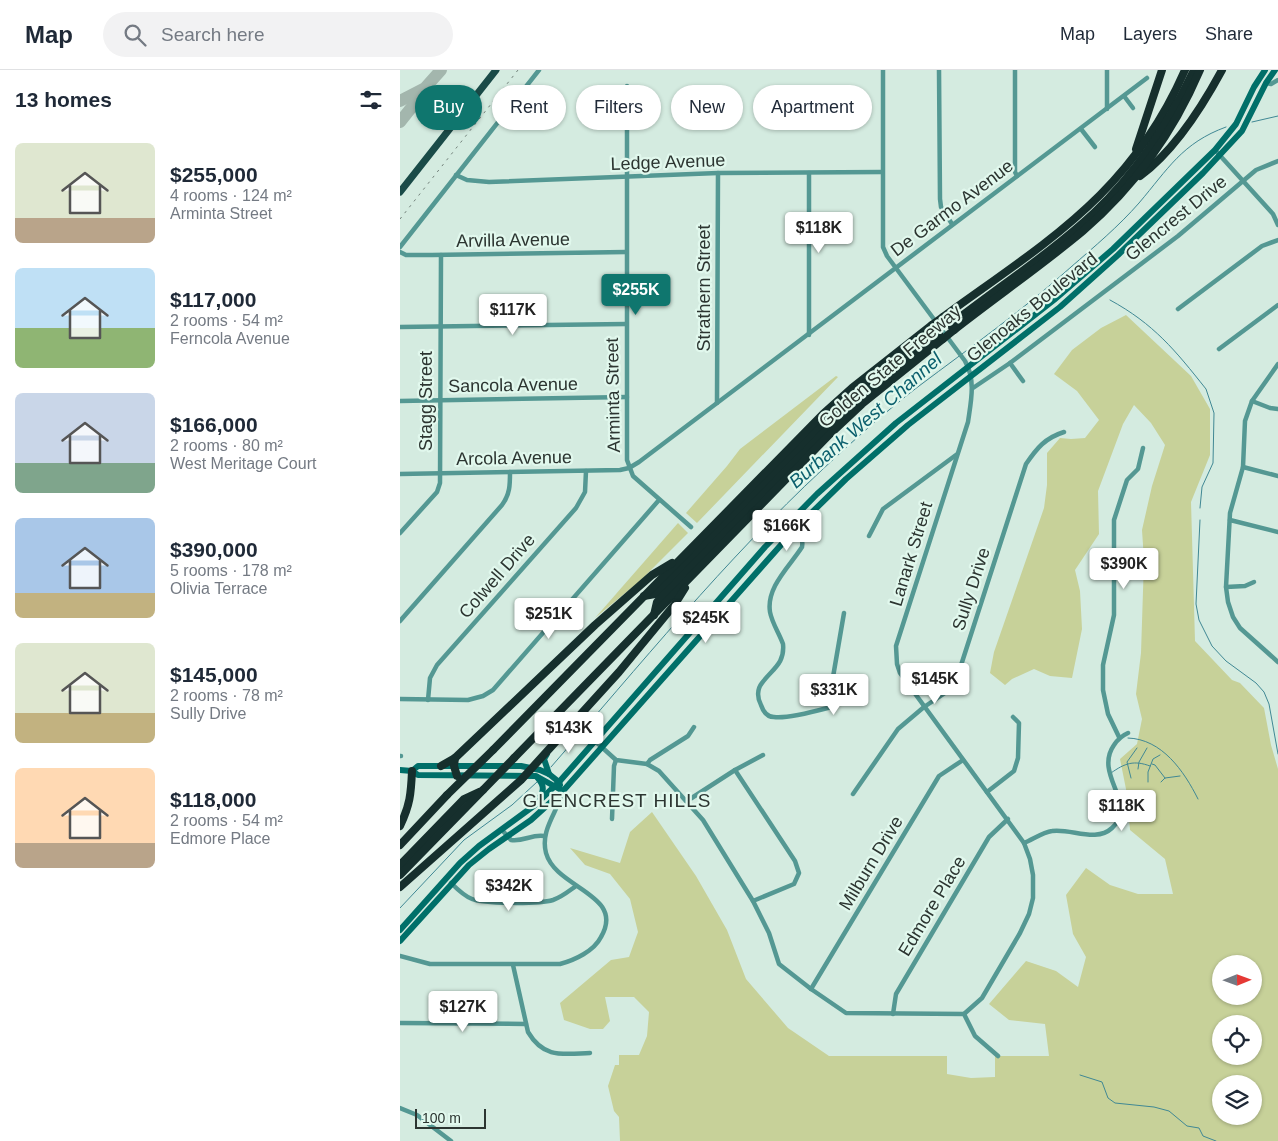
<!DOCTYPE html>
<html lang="en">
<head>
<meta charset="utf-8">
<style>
	:root { --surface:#fff; --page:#f2f2f3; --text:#1f2937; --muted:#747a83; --line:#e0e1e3; --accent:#0f766e }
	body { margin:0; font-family:Arial,sans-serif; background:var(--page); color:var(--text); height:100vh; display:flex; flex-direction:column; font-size:19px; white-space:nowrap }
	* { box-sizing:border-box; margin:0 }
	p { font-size:16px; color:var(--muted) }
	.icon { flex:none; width:28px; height:28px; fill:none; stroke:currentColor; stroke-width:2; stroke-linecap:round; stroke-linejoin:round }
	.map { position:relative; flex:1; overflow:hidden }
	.drawer { display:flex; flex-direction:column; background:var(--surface); width:400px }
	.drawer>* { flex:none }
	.guide { position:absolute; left:15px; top:15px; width:475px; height:45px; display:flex; gap:10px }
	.needle { width:32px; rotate:89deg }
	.tools { position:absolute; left:812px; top:885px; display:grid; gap:10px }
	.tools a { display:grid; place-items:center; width:50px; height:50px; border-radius:50%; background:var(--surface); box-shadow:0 1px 4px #0004; font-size:25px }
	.scale { position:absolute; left:15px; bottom:12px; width:71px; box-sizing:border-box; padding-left:5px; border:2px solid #2c3531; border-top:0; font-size:14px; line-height:18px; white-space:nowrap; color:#2c3531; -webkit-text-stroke:4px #e1f8ed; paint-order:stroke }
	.price { position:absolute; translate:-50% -42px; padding:0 11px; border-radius:5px; background:#fff; color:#222; font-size:16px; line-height:32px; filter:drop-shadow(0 1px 2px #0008) }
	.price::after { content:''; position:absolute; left:50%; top:30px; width:15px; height:11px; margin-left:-8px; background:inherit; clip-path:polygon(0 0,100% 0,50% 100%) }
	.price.selected { background:var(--accent); color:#fff }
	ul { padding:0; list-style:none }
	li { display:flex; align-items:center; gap:15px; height:125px; padding:0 15px }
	li span { display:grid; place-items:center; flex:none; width:140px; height:100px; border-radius:8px; color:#555 }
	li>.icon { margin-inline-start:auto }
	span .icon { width:60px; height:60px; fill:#fffc; stroke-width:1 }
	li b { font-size:21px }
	h2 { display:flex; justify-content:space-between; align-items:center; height:60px; padding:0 15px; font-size:21px }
	.tag { padding:0 18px; border-radius:22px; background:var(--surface); box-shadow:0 1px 4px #0004; font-size:18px; line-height:45px }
	.tag.selected { background:var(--accent); color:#fff }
	header { display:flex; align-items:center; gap:30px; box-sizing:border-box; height:70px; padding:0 25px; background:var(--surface); border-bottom:1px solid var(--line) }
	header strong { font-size:24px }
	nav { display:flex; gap:28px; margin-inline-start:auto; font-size:18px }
	.search { width:350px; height:45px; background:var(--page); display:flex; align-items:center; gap:12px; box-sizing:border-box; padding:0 18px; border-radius:28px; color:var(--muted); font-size:19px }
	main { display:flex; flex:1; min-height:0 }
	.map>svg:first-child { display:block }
</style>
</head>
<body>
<header>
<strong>Map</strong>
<div class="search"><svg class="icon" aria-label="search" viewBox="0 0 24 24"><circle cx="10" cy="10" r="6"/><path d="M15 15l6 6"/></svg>Search here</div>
<nav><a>Map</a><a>Layers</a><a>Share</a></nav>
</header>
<main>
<section class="drawer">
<h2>13 homes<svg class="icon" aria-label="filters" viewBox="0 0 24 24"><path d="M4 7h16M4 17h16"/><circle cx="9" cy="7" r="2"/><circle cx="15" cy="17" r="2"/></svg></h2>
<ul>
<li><span style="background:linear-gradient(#dfe7d0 75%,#b9a48a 0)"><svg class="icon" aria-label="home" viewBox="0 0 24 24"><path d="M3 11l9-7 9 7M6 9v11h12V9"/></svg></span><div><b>$255,000</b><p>4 rooms · 124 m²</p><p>Arminta Street</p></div></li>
<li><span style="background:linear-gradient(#bfe0f5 60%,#8fb573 0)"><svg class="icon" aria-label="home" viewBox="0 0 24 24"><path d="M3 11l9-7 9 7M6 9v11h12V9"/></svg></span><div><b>$117,000</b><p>2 rooms · 54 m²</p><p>Ferncola Avenue</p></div></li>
<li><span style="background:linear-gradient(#c9d6e8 70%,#7fa58c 0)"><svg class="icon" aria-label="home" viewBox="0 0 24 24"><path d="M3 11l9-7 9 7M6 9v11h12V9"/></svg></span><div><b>$166,000</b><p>2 rooms · 80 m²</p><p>West Meritage Court</p></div></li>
<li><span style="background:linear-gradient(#a9c7e8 75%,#c2b280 0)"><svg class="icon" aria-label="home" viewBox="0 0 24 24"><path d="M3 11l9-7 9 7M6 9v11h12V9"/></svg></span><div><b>$390,000</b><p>5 rooms · 178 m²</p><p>Olivia Terrace</p></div></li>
<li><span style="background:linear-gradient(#dfe7d0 70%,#c2b280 0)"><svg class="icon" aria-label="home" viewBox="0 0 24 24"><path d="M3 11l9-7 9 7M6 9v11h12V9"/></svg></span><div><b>$145,000</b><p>2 rooms · 78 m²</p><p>Sully Drive</p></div></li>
<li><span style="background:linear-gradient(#ffd9b3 75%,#b9a48a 0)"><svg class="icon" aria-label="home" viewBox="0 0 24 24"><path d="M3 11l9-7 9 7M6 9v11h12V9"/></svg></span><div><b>$118,000</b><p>2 rooms · 54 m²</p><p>Edmore Place</p></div></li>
</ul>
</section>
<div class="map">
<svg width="878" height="1071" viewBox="0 0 878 1071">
	<rect width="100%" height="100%" fill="#d4ebe0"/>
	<!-- green -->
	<g fill="#c7d199" fill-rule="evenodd">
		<path d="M726,245l65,61 19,33v46l-19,47 4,139 37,39 8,3 24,25 7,37 7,24v372h-658l-1,-24 -5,-6 -6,-25 7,-21h4v-10h20l8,-19 2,-24 -15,-15h-29l5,24 -7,8h-13l-26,-9 -4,-17 51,-43 18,-3 9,-25 -8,-33 -20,-25 -25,-9 -15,-17 50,15 10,-31 22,-20 44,64 31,54 19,49 42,49 41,28h118v18l24,4 24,-1v-21h54l-4,-32 -36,-4 -20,-16 37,-43 30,10 22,16 8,-30 -13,-23 -7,-39 20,-27 24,17 28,9h35l-8,-35 -35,-29 -4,-41 -6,-30 17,-15 5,-25 -6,-25 5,-41 3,-93 -2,-30 10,-44 13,-41 -14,-22 -17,-18 -11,19 -25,67 1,43 -24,36 5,21 2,38 -10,49 -22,-2 -16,-7 -22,10 -7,6 -15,-12 4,-21 50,-144 3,-23v-32l13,-15 11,1 14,-1 14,-18 -22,-29 -23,-17 18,-24 29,-22zM821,894h33v32h-33zM821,954h33v32h-33zM821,1014h33v32h-33z"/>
		<polygon points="436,306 438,307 297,453 286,443 327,396 340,379"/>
		<polygon points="278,453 288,463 241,510 195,548"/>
	</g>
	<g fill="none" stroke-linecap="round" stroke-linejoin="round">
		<!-- stream -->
		<g stroke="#408894" stroke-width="1">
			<polyline points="852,52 878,46"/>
			<path d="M710,230c44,24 65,50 96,89l8,24 -1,50 -11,24 -2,21"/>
			<polyline points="800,450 796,534 799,550 812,576 826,591 856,613 864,622 869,634 878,684"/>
			<path d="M728,668c34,1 56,33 70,61"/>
			<polyline points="752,694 755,695 765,708"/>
			<path d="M151,697c88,-101 174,-207 272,-298 31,-29 63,-58 96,-83 52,-39 104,-76 152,-119 23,-20 48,-41 68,-64 29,-34 43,-60 87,-76"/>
			<polyline points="738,699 739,692 747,678"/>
			<path d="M711,703c14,-10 23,-13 39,-7"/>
			<polyline points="731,708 727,692 737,678"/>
			<polyline points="748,712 748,702 753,689 760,685"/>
			<polyline points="761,712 765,708 780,706"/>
			<polyline points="0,838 64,770 112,735 137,712"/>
			<polyline points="680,1005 702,1012 708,1028 715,1033 754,1037 769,1041 787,1056 799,1058 803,1066 816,1071"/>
		</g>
		<!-- taxiway -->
		<g stroke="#a3b6ad" stroke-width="12">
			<polyline points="0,31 25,18 41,0"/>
			<polyline points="0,52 23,23"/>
		</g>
		<!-- minor -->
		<g stroke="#549893" stroke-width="4.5">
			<path d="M483,0v177l4,9 78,105c11,19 6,40 3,61l-72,224 1,18 3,9 124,170 6,16 3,16v23l-4,16 -9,19 -38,65 -18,16"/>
			<polyline points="539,0 540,129 541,137 552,154"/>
			<polyline points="615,0 615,102 617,106"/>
			<polyline points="866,13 871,14 878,10"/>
			<polyline points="227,16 227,390 233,406 291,457"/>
			<polyline points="724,26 733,38"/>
			<polyline points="707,39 707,0"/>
			<polyline points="681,59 695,77"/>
			<polyline points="815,80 873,144 878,155"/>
			<polyline points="56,105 67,110 89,112 318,103 482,102"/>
			<polyline points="0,177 139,0"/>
			<polyline points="0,182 6,185 32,185 226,182"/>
			<polyline points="778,239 862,176 878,170"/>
			<polyline points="0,257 226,254"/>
			<polyline points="409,265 409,103"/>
			<polyline points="819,279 878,235"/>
			<polyline points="610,293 623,311"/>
			<polyline points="878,294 852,331 845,351 843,397 830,443 826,517 828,532 833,547 840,558 878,592"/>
			<polyline points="573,318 610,293 778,166 856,100 878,91"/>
			<polyline points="0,331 227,327"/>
			<polyline points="852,331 870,338 878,339"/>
			<polyline points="317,333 318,103"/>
			<polyline points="843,397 878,406"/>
			<polyline points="0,404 220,400 229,398 239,392 747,8"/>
			<polyline points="830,450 878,462"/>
			<path d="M390,451c7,8 14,15 12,26 -12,19 -36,40 -32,65 2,11 9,21 13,32 2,20 -11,25 -21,39 -5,6 -5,15 -1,22 2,6 6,12 13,12 14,2 42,-6 57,-10l7,-9 -5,-21 11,-64"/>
			<polyline points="0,463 37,422 40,413 41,185"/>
			<polyline points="469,466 483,439 556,385"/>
			<polyline points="826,517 845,516 854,512"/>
			<path d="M0,551l102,-116c8,-11 8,-20 8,-33"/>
			<polyline points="0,629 68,630 83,626 93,620 259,430"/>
			<polyline points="28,630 30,608 37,595 176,438 185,422 186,401"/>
			<polyline points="719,667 708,644 703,620 703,595 714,545 714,450 727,410 738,399 743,378"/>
			<polyline points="195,671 216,690 247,694 259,701 303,750 353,831 369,863 379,894 411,919 446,943 564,944 575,966 598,986"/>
			<polyline points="0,686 1,686"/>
			<polyline points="247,694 250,690 288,666 294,657"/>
			<polyline points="335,700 395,791 399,803 394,814 353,831"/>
			<polyline points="587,722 614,701 618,688 619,653 613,647"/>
			<path d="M453,724l45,-65 26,-22 30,-20 72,-223c11,-16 19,-26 38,-32"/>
			<polyline points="287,731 335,700 363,685"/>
			<polyline points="212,749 214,696 216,690"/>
			<path d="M102,760l9,10c12,2 21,-6 33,-4"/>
			<path d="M624,773c8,-3 19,-11 28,-12 19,-3 44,12 60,-3 27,-24 -19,-53 2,-83 4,-6 7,-9 14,-12"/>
			<path d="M51,813c6,6 13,13 21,16 12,5 68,5 81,1 9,-3 16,-9 23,-14"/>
			<path d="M0,886l30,8h130c15,-4 34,-13 41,-27 25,-43 -45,-48 -55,-84 -6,-23 11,-40 17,-62"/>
			<path d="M113,895l15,67c16,27 35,22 62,21"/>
			<polyline points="411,919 539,706 563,690"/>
			<polyline points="493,944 496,924 589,767 608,749"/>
			<polyline points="0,953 126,954"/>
			<polyline points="0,1038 17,1045 51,1071"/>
		</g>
		<!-- secondary -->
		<g stroke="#006f69" stroke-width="6">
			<polyline points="147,684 144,689 149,704"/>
			<polyline points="0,700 12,701 18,705 136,706 163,721"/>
			<polyline points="12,701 18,696 121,696 140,700 149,704 159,712 160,715"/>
			<path d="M137,707c6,7 8,12 3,20"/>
			<polyline points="0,860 60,793 79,776 135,735 159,712 365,477 417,424 496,353 654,230 713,179 815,80 836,54 854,17 865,0"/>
			<polyline points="0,871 69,795 89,779 131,750 163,721 396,458 446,409 508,355 660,237 718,185 803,103 842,61 866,13 875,0"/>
		</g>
		<!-- primary -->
		<polyline stroke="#1a4b48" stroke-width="7" points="0,122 96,0"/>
		<!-- motorway -->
		<g stroke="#162f2d" stroke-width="8">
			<polyline points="736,79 762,0"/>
			<path d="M740,106c34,-25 62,-69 82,-106"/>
			<path d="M543,247c53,-39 110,-75 157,-122 35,-35 65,-79 85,-125"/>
			<path d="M550,255c47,-37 100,-71 144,-112 43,-41 75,-90 100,-143"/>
			<path d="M554,260c42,-33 87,-64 129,-99 51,-44 91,-100 117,-161"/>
			<polyline points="244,526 255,524 436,340 482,300 524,269"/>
			<polyline points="254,545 257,532 450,336 539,264"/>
			<polyline points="93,680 423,344 452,318 532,255"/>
			<polyline points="55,688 54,696 57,706"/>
			<polyline points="114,688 430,364 462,334 543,269"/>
			<polyline points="41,696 55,688 195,555 252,505 272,493"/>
			<path d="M0,756c10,-21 11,-32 12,-55"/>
			<polyline points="0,775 47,725"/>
			<polyline points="0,795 64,729 79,722"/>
			<polyline points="0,805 83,720"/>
			<polyline points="0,817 121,710 219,602 275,534 285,518"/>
		</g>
		<!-- rail -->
		<polyline stroke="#72817a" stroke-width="1" stroke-dasharray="2.5 5" stroke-linecap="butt" points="0,149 118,0"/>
		<!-- motorway-bridge -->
		<g stroke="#162f2d" stroke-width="8">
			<polyline points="532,255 543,247"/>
			<polyline points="536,260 547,252"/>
			<polyline points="543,269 554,260"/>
			<polyline points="83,720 114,688"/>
			<polyline points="47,725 93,680"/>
		</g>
	</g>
	<g text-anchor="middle" stroke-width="4.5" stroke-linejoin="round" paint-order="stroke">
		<!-- street labels -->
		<g font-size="18" fill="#2c3531" stroke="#e1f8ed">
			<text transform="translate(268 92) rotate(-2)" y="6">Ledge Avenue</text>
			<text transform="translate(552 138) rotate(-37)" y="6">De Garmo Avenue</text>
			<text transform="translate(776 148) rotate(-39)" y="6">Glencrest Drive</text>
			<text transform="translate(113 170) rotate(-1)" y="6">Arvilla Avenue</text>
			<text transform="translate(304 218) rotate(-90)" y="6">Strathern Street</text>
			<text transform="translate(632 237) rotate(-39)" y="6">Glenoaks Boulevard</text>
			<text transform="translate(490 296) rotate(-40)" y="6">Golden State Freeway</text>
			<text transform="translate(113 315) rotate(-1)" y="6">Sancola Avenue</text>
			<text transform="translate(213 325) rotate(-91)" y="6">Arminta Street</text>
			<text transform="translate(26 331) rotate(-90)" y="6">Stagg Street</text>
			<text transform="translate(114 388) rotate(-1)" y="6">Arcola Avenue</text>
			<text transform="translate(511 484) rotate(-73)" y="6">Lanark Street</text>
			<text transform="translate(97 506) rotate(-49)" y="6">Colwell Drive</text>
			<text transform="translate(571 519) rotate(-72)" y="6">Sully Drive</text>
			<text transform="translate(471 793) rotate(-59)" y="6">Milburn Drive</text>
			<text transform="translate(532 836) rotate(-59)" y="6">Edmore Place</text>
		</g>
		<!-- water labels -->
		<g font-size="19" font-style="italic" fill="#0c606e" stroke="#e1f8ed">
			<text transform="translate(465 350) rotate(-41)" y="7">Burbank West Channel</text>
		</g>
		<!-- neighbourhood labels -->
		<g font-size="19" letter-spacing="1" fill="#2c3531" stroke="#e1f8ed">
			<text x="217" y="737">GLENCREST HILLS</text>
		</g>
	</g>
</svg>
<div class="tools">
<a><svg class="needle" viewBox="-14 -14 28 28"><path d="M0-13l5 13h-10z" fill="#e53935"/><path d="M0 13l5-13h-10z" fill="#747a83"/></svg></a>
<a><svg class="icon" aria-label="locate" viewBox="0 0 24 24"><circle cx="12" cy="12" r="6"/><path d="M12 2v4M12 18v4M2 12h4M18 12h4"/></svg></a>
<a><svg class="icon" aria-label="layers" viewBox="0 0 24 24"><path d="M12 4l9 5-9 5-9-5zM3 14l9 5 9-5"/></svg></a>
</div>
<div class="scale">100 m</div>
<b class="price" style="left:419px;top:184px">$118K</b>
<b class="price selected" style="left:236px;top:246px">$255K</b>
<b class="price" style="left:113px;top:266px">$117K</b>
<b class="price" style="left:387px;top:482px">$166K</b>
<b class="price" style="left:724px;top:520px">$390K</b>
<b class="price" style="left:149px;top:570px">$251K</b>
<b class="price" style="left:306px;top:574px">$245K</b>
<b class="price" style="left:535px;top:635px">$145K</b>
<b class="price" style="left:434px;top:646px">$331K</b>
<b class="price" style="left:169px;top:684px">$143K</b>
<b class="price" style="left:722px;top:762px">$118K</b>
<b class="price" style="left:109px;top:842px">$342K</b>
<b class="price" style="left:63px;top:963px">$127K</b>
<div class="guide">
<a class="tag selected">Buy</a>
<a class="tag">Rent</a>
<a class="tag">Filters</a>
<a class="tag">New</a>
<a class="tag">Apartment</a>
</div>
</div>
</main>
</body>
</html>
